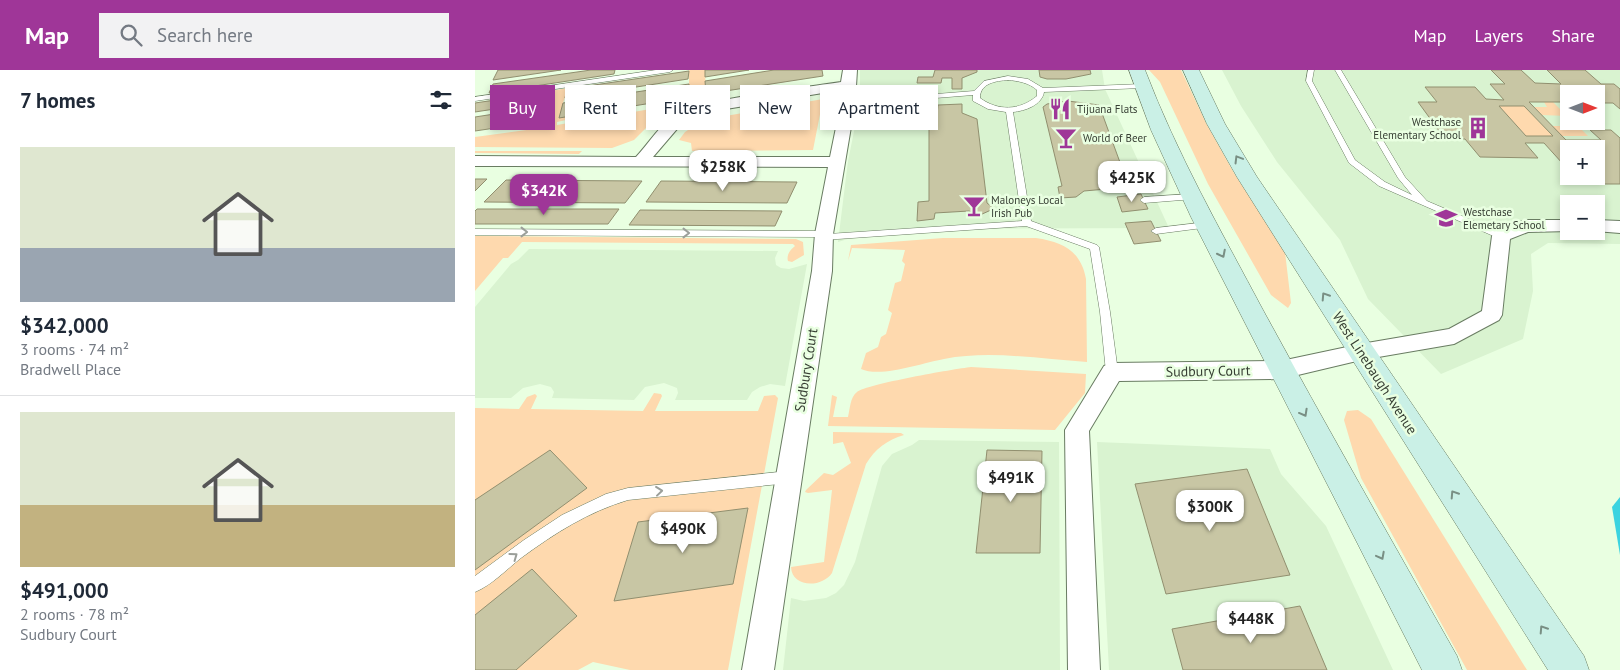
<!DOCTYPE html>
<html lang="en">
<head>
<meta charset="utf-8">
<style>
	:root { --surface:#fff; --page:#f2f2f3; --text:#1f2937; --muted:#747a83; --line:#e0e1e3; --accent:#9f3698 }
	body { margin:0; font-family:"PT Sans",sans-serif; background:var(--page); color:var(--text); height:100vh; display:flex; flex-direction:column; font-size:19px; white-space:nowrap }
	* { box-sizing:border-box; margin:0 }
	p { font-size:16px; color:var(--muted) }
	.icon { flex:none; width:28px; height:28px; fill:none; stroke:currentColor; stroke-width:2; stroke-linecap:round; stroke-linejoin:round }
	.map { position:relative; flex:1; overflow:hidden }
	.sheet { display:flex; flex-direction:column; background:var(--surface); width:475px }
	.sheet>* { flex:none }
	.hud { position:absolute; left:15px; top:15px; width:475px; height:45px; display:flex; gap:10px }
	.needle { width:32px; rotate:90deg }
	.controls { position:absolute; left:1085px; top:15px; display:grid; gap:10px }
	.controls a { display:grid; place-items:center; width:45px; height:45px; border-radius:0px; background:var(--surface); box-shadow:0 2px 8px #0003; font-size:25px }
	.price { position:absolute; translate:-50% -42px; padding:0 11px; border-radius:10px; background:#fff; color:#222; font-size:16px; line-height:32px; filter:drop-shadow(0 1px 2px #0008) }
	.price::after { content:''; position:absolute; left:50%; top:30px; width:15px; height:11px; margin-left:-8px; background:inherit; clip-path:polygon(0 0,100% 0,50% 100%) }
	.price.on { background:var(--accent); color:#fff }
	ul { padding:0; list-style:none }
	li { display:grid; align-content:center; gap:10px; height:265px; padding:0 20px }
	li+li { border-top:1px solid var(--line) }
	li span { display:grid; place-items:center; height:155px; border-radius:0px; color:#555 }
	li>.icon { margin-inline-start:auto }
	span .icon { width:90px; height:90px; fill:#fffc; stroke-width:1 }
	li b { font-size:21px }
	h2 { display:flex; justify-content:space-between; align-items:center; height:60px; padding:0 20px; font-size:21px }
	.tag { padding:0 18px; border-radius:0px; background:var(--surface); box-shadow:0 2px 8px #0003; font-size:18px; line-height:45px }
	.tag.on { background:var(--accent); color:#fff }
	header { display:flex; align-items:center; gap:30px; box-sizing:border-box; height:70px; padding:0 25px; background:var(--accent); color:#fff }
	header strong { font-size:24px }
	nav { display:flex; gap:28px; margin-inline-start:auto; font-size:18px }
	.search { width:350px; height:45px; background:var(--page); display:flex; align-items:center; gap:12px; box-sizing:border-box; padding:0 18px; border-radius:0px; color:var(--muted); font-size:19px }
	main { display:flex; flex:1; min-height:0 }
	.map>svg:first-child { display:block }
</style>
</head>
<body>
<header>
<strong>Map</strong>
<div class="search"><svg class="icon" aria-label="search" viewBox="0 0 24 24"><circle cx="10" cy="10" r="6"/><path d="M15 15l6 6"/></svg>Search here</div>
<nav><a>Map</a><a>Layers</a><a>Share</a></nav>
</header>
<main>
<section class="sheet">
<h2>7 homes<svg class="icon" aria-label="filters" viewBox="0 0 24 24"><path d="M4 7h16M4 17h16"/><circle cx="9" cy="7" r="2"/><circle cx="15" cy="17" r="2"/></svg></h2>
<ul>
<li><span style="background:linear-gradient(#dfe7d0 65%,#9aa5b1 0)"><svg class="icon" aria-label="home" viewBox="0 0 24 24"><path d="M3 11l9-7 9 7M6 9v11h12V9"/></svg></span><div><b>$342,000</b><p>3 rooms · 74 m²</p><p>Bradwell Place</p></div></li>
<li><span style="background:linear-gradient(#dfe7d0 60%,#c2b280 0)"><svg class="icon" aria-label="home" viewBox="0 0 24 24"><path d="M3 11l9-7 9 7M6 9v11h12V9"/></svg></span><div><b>$491,000</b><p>2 rooms · 78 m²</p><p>Sudbury Court</p></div></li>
</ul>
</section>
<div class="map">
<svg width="1145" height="600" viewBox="0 0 1145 600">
	<rect width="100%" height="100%" fill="#e9ffe1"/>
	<!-- built -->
	<g fill="#d9f3d0" fill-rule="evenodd">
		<polygon points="385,0 627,0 630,19 694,158 442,159 441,162 376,168 363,172 373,91 385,32"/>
		<path d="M747,0h398v174l-72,-1 -17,11 2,37 -10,48 -82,35 -73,-75 -28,-59 -63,-78 -36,-56zM1094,24h27v27h-27zM1094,79h27v27h-27zM1094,134h27v27h-27z"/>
		<polygon points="54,179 303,181 300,188 301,195 306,198 314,199 332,194 310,316 295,314 285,317 277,322 272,330 200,330 203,323 202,318 189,313 170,317 159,330 77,328 79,322 76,317 65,314 48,318 36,328 0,328 0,237 36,194 43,190"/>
		<polygon points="444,370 584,372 585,600 308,600 316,528 329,531 351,528 361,523 369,515 380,492 407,396 417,384 437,375"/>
		<polygon points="622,372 795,379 806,404 851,456 918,600 634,600"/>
	</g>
	<!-- green -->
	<g fill="#fed9ae">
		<polygon points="214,0 230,0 231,24 239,23 239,27 216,31 206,31 206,28 214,27"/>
		<polygon points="674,0 706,0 731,53 759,103 810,182 816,233 813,238 796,225 733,114 685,12"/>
		<polygon points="93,18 88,33 92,46 91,50 82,52 82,55 205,34 181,48 159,70 137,78 0,77 0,67 66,58 66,55 58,56 59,52 67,51 75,21"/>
		<polygon points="348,29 338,80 217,81 216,73 204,70 210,62 228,50"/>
		<polygon points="1069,32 1078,32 1092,46 1067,45 1059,37 1072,37"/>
		<polygon points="1024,36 1049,36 1078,66 1051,66"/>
		<polygon points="1077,56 1103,56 1113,66 1087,66"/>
		<polygon points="0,81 107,81 104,84 0,83"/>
		<path d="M0,166l321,3 7,3 1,13 -12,7 -4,-1c-2,-6 3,-12 7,-15l-2,-2 -271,-2 -14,16h-5l-28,33z"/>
		<path d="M468,168h93c27,4 45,13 50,41l1,83c-47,-3 -97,-12 -143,-3 -22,4 -63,19 -83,10l5,-16 12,-6 3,-10 5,-3 6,-21 -4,-3 7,-27 6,-2 4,-17 -3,-3 3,-11 -53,-2 -4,13 3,-16z"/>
		<path d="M496,297l115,7 -1,19 -30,37 -227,-4 4,-31 5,2 -4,20h15c2,-8 2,-20 9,-25 10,-8 97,-23 114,-25z"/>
		<polygon points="179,323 186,324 187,326 180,341 283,341 289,326 300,325 303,328 253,600 155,600 118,592 103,600 0,600 0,338 44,339 52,327 60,324 62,326 56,339 168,341"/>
		<polygon points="883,340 896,349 1052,600 992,600 886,408 869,350 872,341"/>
		<path d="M358,362l68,1 3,2c-17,5 -29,14 -38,29l-34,109c-10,15 -40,15 -41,-6l33,-5 8,-72 -24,3 -3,-1 1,-2 18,-17 9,2 18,-12 -8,-21 -10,2z"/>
	</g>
	<!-- water -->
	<polygon fill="#3bd3e0" points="1145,427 1145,485 1137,437"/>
	<!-- building -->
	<g fill="#c8c6a4" stroke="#918f6f" fill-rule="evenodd">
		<polygon points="23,0 86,0 18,10"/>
		<polygon points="116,0 140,0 139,4 14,23 18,14"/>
		<polygon points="230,0 274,0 230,7"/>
		<polygon points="299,0 347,0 348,6 231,24 230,11"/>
		<polygon points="460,0 502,0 502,2 487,8 487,19 477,19 477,8 467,8 466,13 442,13 443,7 458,7"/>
		<polygon points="564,0 615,0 616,4 591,9 572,9 565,7"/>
		<path d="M1016,0h30l14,13 26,1 -14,-14h38l16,14h13l6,5v20l-7,-6h-17v-9h-27v8h-40l37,38h35l-11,-10h21l9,8v46h-17l-8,-8 1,-27h-27v15h-6l-19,-21h-19l13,15 -58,-1 -15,-18h-20l-27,-37h19l-12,-15h50l11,12 18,1 -14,-16h15zM1024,36h25l29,30h-27z"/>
		<polygon points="214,1 213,9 90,28 92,19"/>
		<polygon points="214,14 214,27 84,48 88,33"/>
		<polygon points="74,22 72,31 0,42 0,33"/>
		<polygon points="593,31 624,35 654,117 609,121 601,127 585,128 583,117 587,116 568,37 572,34"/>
		<polygon points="487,34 487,43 502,49 512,133 517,137 516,140 505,145 494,141 460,143 459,149 442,151 443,132 454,131 454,45 462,45 463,35"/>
		<polygon points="71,36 67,51 0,61 0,47"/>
		<polygon points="0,109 12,109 0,121"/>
		<polygon points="31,110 167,111 150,133 9,132"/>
		<polygon points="186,111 322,112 312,133 171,132"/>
		<polygon points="666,124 673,139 647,142 642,127"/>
		<polygon points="2,139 144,139 133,154 0,154 0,141"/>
		<polygon points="165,140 307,141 300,156 154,155"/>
		<polygon points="676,151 686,171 659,174 650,153"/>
		<polygon points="75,380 112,418 0,500 0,430"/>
		<polygon points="512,380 567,381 565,483 501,483"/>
		<polygon points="772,399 815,505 691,524 660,414"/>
		<polygon points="273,438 258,514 139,531 163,452"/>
		<polygon points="57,499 102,546 41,600 0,600 0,545"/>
		<polygon points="825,536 852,600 708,600 697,559"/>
	</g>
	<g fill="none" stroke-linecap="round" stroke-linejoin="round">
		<!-- lane casing -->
		<g stroke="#697c62" stroke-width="1">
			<g id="lane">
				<polygon points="181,0 198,0 195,2 0,31 0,27"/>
				<polygon points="833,0 839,0 837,11 880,90 910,112 937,125 923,108 860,0 866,0 930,107 952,131 1029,164 1029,168 1023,168 904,116 874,93 831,11"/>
				<path d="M533,6l20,3 15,9 99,-4 3,2 -3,2 -98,4c-2,13 -19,19 -31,20l18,109 66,24 2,2 11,65 8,60 -2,3h-8l-2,-3 -6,-60 -10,-63 -64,-23 -203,14 -5,-3 -343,-2v-6l349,2 4,3 194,-13 -16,-109 -18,-3 -15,-8v-6l-125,10 -4,-2 4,-2 126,-10 10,-10zM533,10c11,1 21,3 29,10v6c-18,15 -39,15 -57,2 0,-15 16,-17 28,-18z"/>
				<polygon points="716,124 720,127 719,129 669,133 665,130 669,127"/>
				<polygon points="732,152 735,153 735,157 681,164 676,161 681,158"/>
				<path d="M314,401l5,2 1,4 -1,4 -5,2 -161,17c-40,12 -73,33 -107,58 -14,11 -29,27 -46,34v-16l49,-36 38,-25 44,-21 22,-6z"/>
			</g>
		</g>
		<!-- street casing -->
		<g stroke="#697c62" stroke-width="2">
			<g id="street">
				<path d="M368,0h14l-2,33 -22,131 -1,37 -58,399h-32l70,-399 3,-37 13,-67 -353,-1v-10l161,1c12,-13 23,-30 36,-41 21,-16 137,-29 169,-34zM366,20v13l-11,54h-177l30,-35 12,-6 19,-5z"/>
				<polygon points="1050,150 1094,150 1094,161 1095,161 1053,162 1035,169 1027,245 1024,250 979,274 886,290 806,309 644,311 614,361 625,600 593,600 590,360 629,296 637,293 806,291 886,274 974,259 1007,241 1017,166 1019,162"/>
				<polygon points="1121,150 1145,151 1145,163 1120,161 1121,161"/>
			</g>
		</g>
		<!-- secondary casing -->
		<g stroke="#697c62" stroke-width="1">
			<g id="secondary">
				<path d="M654,0h16c32,84 76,161 118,240 63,116 129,231 194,346l5,14h-40l-231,-453 -40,-87z"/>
				<polygon points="708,0 724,0 750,54 782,107 1109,586 1114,600 1073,600 762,107 732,54"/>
			</g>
		</g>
		<!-- lane -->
		<use href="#lane" fill="#fff" fill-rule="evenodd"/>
		<!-- street -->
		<use href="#street" fill="#fff" fill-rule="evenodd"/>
		<!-- secondary -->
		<use href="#secondary" fill="#caf0e6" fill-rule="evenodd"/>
	</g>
	<!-- one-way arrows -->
	<defs><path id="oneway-chevron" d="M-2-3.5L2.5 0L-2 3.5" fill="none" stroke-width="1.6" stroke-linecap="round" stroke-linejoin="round" transform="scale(1.25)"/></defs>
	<g stroke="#798f84">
		<use href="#oneway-chevron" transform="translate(763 89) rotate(-121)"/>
		<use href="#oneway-chevron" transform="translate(747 184) rotate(63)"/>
		<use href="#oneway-chevron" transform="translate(850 226) rotate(-123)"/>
		<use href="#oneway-chevron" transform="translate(829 343) rotate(61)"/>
		<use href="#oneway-chevron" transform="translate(979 424) rotate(-123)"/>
		<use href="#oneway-chevron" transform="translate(906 486) rotate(62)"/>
		<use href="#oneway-chevron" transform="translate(1068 559) rotate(-123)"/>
	</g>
	<g stroke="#9b9f9a">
		<use href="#oneway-chevron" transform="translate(49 162)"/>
		<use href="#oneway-chevron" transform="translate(211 163)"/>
		<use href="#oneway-chevron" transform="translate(184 421) rotate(-6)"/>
		<use href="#oneway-chevron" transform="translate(39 486) rotate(-36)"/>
	</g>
	<!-- icons -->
	<defs>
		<g id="restaurant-bare" transform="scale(1.725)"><path d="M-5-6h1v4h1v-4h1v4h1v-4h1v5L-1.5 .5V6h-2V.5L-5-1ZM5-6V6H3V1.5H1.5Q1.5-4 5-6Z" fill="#9f3698" stroke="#e9ffe1" stroke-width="2.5" paint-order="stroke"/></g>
		<g id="building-bare" transform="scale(1.725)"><path d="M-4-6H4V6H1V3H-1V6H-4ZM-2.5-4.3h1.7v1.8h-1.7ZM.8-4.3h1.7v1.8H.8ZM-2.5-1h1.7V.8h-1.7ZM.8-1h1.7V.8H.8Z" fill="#9f3698" stroke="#e9ffe1" stroke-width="2.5" paint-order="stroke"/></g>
		<g id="bar-bare" transform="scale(1.725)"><path d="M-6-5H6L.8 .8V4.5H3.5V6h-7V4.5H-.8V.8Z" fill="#9f3698" stroke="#e9ffe1" stroke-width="2.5" paint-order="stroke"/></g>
		<g id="school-bare" transform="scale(1.725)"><path d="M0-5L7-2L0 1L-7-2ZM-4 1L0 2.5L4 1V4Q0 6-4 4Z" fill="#9f3698" stroke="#e9ffe1" stroke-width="2.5" paint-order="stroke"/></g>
	</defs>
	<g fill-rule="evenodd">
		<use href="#restaurant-bare" x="585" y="39"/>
		<use href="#building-bare" x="1003" y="58"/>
		<use href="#bar-bare" x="591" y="68"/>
		<use href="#bar-bare" x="499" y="136"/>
		<use href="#school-bare" x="971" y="148"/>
	</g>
	<g text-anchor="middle" stroke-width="5" stroke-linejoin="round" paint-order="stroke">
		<!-- far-poi labels -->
		<g font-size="11" fill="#373f34" stroke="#e9ffe1" text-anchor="start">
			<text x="602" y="43">Tijuana Flats</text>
			<text x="986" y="56" text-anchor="end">Westchase<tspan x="986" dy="13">Elementary School</tspan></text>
			<text x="608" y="72">World of Beer</text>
			<text x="516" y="134">Maloneys Local<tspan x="516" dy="13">Irish Pub</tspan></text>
			<text x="988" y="146">Westchase<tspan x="988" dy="13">Elemetary School</tspan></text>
		</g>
		<!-- street labels -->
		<g font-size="14" fill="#373f34" stroke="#e9ffe1">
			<text transform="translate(331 300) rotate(-81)" y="5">Sudbury Court</text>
			<text transform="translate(733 301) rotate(-1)" y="5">Sudbury Court</text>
			<text transform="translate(900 303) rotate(57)" y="5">West Linebaugh Avenue</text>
		</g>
	</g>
</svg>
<div class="controls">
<a><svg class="needle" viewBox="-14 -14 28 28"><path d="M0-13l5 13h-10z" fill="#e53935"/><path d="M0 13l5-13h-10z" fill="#747a83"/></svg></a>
<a>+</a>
<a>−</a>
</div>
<b class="price" style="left:248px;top:122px">$258K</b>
<b class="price" style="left:657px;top:133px">$425K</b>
<b class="price on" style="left:69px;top:146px">$342K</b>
<b class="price" style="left:536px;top:433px">$491K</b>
<b class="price" style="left:735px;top:462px">$300K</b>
<b class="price" style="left:208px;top:484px">$490K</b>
<b class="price" style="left:776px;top:574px">$448K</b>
<div class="hud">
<a class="tag on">Buy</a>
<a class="tag">Rent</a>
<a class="tag">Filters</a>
<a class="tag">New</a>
<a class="tag">Apartment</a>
</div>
</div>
</main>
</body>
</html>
